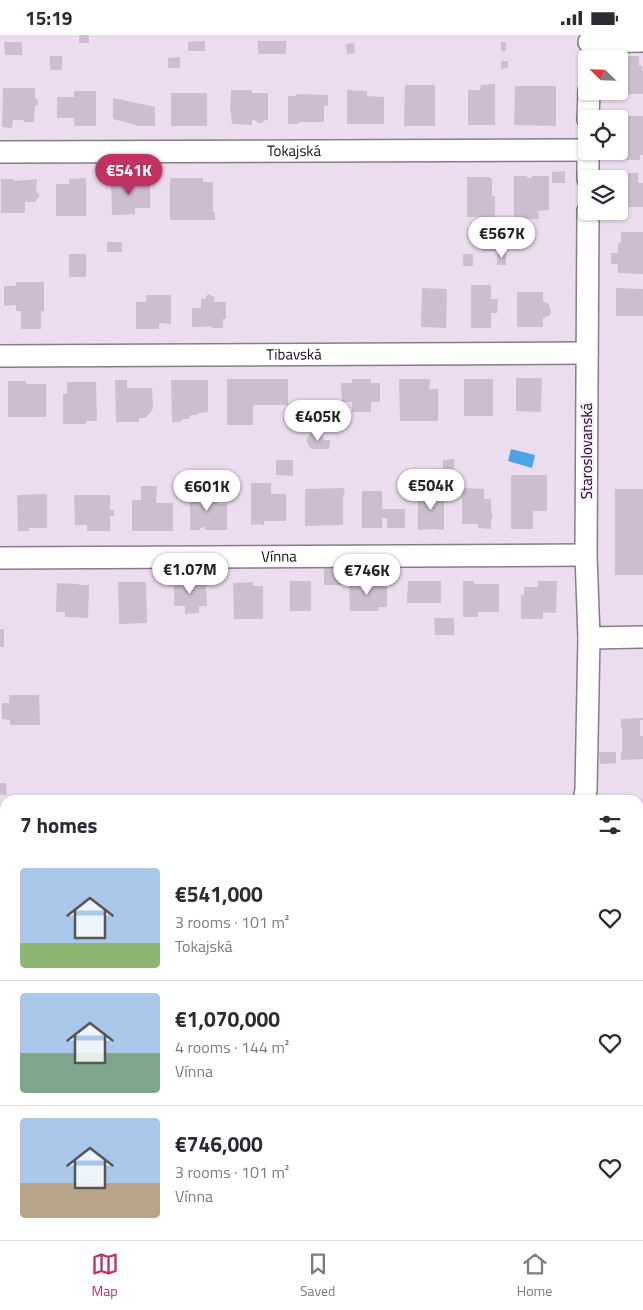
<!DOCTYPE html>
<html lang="en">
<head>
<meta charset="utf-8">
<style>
	:root { --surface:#fff; --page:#f7f7f7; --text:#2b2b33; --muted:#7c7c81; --line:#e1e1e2; --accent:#bf3262 }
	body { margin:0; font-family:"Titillium Web",sans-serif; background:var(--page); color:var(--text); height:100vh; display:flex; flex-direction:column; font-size:19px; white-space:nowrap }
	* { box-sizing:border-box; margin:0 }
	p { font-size:16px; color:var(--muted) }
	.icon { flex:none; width:28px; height:28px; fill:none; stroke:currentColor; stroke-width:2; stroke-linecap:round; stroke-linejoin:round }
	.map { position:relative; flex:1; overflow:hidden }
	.panel { position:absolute; left:0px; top:760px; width:644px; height:445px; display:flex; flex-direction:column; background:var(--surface); border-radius:15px 15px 0 0; box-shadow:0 1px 4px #0004 }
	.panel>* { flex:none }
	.needle { width:32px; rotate:293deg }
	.tools { position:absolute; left:578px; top:15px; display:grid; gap:10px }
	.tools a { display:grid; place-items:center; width:50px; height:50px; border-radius:5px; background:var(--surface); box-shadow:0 1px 4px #0004; font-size:25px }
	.price { position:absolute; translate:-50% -42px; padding:0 11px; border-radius:18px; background:#fff; color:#222; font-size:16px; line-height:32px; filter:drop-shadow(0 1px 2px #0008) }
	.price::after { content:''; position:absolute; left:50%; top:30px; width:15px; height:11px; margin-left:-8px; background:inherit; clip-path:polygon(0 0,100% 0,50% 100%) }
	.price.selected { background:var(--accent); color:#fff }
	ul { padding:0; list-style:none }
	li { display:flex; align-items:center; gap:15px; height:125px; padding:0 20px }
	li+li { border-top:1px solid var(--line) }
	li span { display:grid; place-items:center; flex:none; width:140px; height:100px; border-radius:5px; color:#555 }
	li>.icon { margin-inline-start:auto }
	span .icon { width:60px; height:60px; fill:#fffc; stroke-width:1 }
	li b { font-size:21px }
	h2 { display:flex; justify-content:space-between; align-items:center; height:60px; padding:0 20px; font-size:21px }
	.status { display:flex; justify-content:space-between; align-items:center; height:35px; padding:0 25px; background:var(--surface); direction:ltr }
	.status svg { height:14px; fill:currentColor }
	.menu { display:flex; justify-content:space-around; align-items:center; height:70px; border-top:1px solid var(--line); background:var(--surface); font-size:14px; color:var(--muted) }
	.menu a { display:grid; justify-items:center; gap:2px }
	.menu .selected { color:var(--accent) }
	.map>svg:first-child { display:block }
</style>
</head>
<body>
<div class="status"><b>15:19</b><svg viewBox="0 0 49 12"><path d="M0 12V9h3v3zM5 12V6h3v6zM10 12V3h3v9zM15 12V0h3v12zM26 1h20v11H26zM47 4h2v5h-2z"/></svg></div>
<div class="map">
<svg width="643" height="1205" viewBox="0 0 643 1205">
	<rect width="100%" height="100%" fill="#ebddee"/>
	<!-- green -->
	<g fill="#b4ba7f">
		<polygon points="643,967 643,1124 639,1125 639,968"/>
		<polygon points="0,1066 5,1066 5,1200 369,1200 350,1205 0,1205"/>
	</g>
	<!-- water -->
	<polygon fill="#49a5e6" points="511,414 535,420 532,433 508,426"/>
	<!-- building -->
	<g fill="#ccbece">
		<rect x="79" y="0" width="10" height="8"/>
		<polygon points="205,6 205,16 188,16 188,7"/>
		<rect x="258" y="6" width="28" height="13"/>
		<polygon points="4,7 22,7 22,20 5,20"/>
		<rect x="501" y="7" width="5" height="9"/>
		<polygon points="354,8 355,18 347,19 346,9"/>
		<rect x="50" y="21" width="12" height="14"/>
		<polygon points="607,21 639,21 639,31 642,31 642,36 643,36 643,59 618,59 619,24 605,24"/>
		<polygon points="180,22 180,33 168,33 168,23"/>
		<polygon points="501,26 508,26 508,33 501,34"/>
		<polygon points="495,49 495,90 468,90 468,55 480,55 481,50"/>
		<polygon points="405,50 435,50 435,91 404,91"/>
		<polygon points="515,51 556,51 556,91 514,90"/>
		<polygon points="3,53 35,53 35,63 38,65 38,69 35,71 34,87 23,87 24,85 13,85 12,93 2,92"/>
		<polygon points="231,55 252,55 252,58 268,58 268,85 265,85 262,88 258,88 255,85 252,85 252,90 232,89 231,77 230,77"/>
		<polygon points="347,55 367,56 367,61 384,62 384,89 347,89"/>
		<polygon points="74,56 96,56 96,91 74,91 74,83 57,83 57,62 74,62"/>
		<rect x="171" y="58" width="36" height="33"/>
		<polygon points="296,59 328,60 328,71 324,71 324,87 299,87 298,89 288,89 288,61 296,61"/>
		<polygon points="113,63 155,72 155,91 136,91 136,90 113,84"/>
		<polygon points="618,81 643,81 643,120 640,120 640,125 615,125 615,116 619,116"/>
		<polygon points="565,136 565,148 552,148 552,137"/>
		<polygon points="617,138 638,138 638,148 643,148 643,172 621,172 621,163 619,163 619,144 617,144"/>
		<polygon points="514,141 527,141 527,143 532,143 532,141 549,141 549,175 538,176 539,184 514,184"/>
		<polygon points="467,142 489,142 492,144 492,161 495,161 495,182 467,182"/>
		<polygon points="86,143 86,181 56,181 56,149 69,149 69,144"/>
		<polygon points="111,143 135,143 135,150 150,150 150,173 135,173 135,179 112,180"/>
		<polygon points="170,143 203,143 203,147 213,147 213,177 215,177 215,185 170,185"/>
		<polygon points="1,144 14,144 14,146 37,144 36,156 39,159 39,162 36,165 36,167 25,167 25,178 1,178"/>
		<polygon points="621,197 643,197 643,239 618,238 618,229 611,229 611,218 618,218 618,208 621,208"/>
		<rect x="482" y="203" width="26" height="13"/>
		<rect x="107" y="207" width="15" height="10"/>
		<rect x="497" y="218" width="9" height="12"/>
		<rect x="69" y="219" width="17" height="23"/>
		<rect x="463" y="219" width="10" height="12"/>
		<polygon points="16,247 44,247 44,276 41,276 41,294 21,294 21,276 16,276 16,270 4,271 4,251 16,251"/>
		<polygon points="471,250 491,250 491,264 498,264 497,278 491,278 491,293 471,293"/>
		<polygon points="422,253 447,254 446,293 421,292"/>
		<polygon points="616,253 643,254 643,281 616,281"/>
		<polygon points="517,257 543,257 543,266 549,269 551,277 550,280 543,283 543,292 517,292"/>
		<polygon points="208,259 214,262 214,267 226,267 226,284 223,284 223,293 211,293 212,291 192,292 192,273 201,273 201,264 205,264"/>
		<polygon points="146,260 171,260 171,289 159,288 159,294 136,294 136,267 146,267"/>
		<polygon points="516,343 542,343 541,377 516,376"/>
		<polygon points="227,344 288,344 288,370 253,370 253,390 227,390"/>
		<polygon points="352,344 371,344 371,348 380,348 380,367 371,367 371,377 352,377 352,367 342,367 341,348 352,348"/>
		<polygon points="399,344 430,344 429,354 438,354 438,386 400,386"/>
		<rect x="464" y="344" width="29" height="37"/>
		<polygon points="115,345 127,345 127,353 152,353 153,372 152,376 145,383 139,383 139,387 116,387"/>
		<polygon points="171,345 208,345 208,377 199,378 197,380 191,380 188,384 183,384 180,387 172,387"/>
		<polygon points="8,346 26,346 26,349 46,349 46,382 8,382"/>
		<polygon points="67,347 96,347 97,386 86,386 86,389 63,389 63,359 67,359"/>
		<polygon points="314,397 319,398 322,401 324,405 330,405 329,414 312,414 309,411 307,407 307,403 311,398"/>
		<polygon points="454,424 454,442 443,442 443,425"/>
		<polygon points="276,425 293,425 293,441 276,440"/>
		<polygon points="511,440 547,440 547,476 533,476 533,494 511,494"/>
		<polygon points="251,448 271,448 271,459 286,459 286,486 264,486 264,490 261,490 261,489 251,490"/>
		<polygon points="141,451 157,451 156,468 173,468 173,496 132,496 132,465 141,465"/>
		<polygon points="343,453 345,455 343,462 343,490 305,491 305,454"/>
		<polygon points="462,453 484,454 484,464 491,464 491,474 493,483 491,483 491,494 478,493 478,489 462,489"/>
		<rect x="615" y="454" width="28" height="86"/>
		<polygon points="362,456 382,456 382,474 405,474 405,493 387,493 387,483 382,483 382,493 362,493"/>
		<polygon points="444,456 444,495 433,494 418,495 418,458 420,462 428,462 428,457"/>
		<polygon points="190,458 217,458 217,469 227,469 227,495 205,495 205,492 200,493 200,495 190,495"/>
		<polygon points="47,459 47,493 29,493 29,496 18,496 17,460"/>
		<polygon points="74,460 110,460 110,475 114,475 114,481 110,481 110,496 87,496 87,490 75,490"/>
		<rect x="324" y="533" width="20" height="17"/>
		<polygon points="180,543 191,543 191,547 206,547 207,571 199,571 199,578 185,579 185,571 174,571 174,547 180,547"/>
		<rect x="290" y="546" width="21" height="30"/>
		<polygon points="349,546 371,546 371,549 387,549 387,572 378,572 379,576 350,576"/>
		<polygon points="408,546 441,546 441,568 407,568"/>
		<polygon points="463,546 474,546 474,549 499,549 499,577 478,577 478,582 463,582"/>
		<polygon points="538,546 557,546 556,578 543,577 543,584 521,584 521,560 524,560 524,552 538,552"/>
		<polygon points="118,547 146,547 147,588 119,589"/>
		<polygon points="253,547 253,551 263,551 263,584 234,584 233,548"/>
		<polygon points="57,548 79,549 79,550 89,550 88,583 65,582 65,577 56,577"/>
		<polygon points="434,583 454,583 454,600 435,600"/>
		<rect x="0" y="594" width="4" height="18"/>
		<polygon points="9,660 39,660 40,690 10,690 10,685 2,684 2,668 9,668"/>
		<polygon points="643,683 643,685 640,685 640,701 643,701 643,724 621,725 621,717 622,717 622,693 621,693 621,684"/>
		<polygon points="599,717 616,717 616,728 600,729"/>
		<polygon points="0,748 6,748 7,760 0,760"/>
		<polygon points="0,776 5,776 5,814 1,814"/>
	</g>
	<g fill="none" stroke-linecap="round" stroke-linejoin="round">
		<!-- minor casing -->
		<g stroke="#887b8a" stroke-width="24">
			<g id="minor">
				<polyline points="589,7 643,6"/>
				<polyline points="588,84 589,56"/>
				<path id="s1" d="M0,117l586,-2"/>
				<polyline points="588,144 588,116"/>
				<polyline points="588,176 586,520 589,603 643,602"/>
				<path id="s2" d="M0,321l587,-3"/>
				<path id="s3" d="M0,523l586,-3"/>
				<polyline points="584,765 586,755 589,603"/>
				<polyline points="0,845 5,845"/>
			</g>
		</g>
		<!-- minor -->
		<use href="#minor" stroke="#fff" stroke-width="21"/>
	</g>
	<g text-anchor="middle" stroke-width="4" stroke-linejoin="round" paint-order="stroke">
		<!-- street labels -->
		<g font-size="15" fill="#130e14" stroke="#f8eafb">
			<text dy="5" stroke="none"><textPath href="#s1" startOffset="294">Tokajská</textPath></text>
			<text dy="5" stroke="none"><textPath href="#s2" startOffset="294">Tibavská</textPath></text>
			<text transform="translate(587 416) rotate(-90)" y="5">Staroslovanská</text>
			<text dy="5" stroke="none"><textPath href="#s3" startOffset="279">Vínna</textPath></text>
		</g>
	</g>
</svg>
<div class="tools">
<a><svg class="needle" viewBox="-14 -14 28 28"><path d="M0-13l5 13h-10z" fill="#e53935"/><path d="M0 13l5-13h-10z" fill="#7c7c81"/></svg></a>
<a><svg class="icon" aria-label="locate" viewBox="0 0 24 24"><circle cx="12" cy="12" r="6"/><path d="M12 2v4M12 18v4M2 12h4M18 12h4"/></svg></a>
<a><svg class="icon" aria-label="layers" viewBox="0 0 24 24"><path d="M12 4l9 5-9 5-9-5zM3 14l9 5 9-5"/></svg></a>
</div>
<b class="price selected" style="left:129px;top:161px">€541K</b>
<b class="price" style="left:502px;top:224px">€567K</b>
<b class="price" style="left:318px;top:407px">€405K</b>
<b class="price" style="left:431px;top:476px">€504K</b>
<b class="price" style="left:207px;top:477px">€601K</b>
<b class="price" style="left:190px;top:560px">€1.07M</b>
<b class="price" style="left:367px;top:561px">€746K</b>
<section class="panel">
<h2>7 homes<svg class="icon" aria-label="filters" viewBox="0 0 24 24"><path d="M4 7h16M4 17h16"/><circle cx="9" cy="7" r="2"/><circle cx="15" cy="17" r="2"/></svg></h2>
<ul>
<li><span style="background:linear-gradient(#a9c7e8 75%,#8fb573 0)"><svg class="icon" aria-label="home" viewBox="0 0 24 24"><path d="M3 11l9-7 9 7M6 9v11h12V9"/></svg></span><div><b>€541,000</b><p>3 rooms · 101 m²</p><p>Tokajská</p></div><svg class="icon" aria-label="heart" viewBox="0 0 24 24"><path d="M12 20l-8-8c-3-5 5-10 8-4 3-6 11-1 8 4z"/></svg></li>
<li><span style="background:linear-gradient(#a9c7e8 60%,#7fa58c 0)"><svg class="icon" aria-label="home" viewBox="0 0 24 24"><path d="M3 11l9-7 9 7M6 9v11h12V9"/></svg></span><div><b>€1,070,000</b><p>4 rooms · 144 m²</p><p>Vínna</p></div><svg class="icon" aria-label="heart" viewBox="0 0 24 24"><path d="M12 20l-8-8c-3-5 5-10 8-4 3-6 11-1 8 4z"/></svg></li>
<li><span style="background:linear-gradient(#a9c7e8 65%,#b9a48a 0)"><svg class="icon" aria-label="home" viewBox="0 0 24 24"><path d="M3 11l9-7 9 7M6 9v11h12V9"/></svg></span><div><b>€746,000</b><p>3 rooms · 101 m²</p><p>Vínna</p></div><svg class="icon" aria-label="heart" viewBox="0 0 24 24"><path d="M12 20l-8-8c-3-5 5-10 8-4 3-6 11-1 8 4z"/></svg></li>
</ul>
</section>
</div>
<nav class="menu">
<a class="selected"><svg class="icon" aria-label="map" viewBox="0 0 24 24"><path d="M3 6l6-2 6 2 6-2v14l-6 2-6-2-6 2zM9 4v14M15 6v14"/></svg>Map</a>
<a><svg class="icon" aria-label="saved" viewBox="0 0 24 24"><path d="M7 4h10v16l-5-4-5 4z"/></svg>Saved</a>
<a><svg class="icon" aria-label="home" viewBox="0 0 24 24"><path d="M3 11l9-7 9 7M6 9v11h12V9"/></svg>Home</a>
</nav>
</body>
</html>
